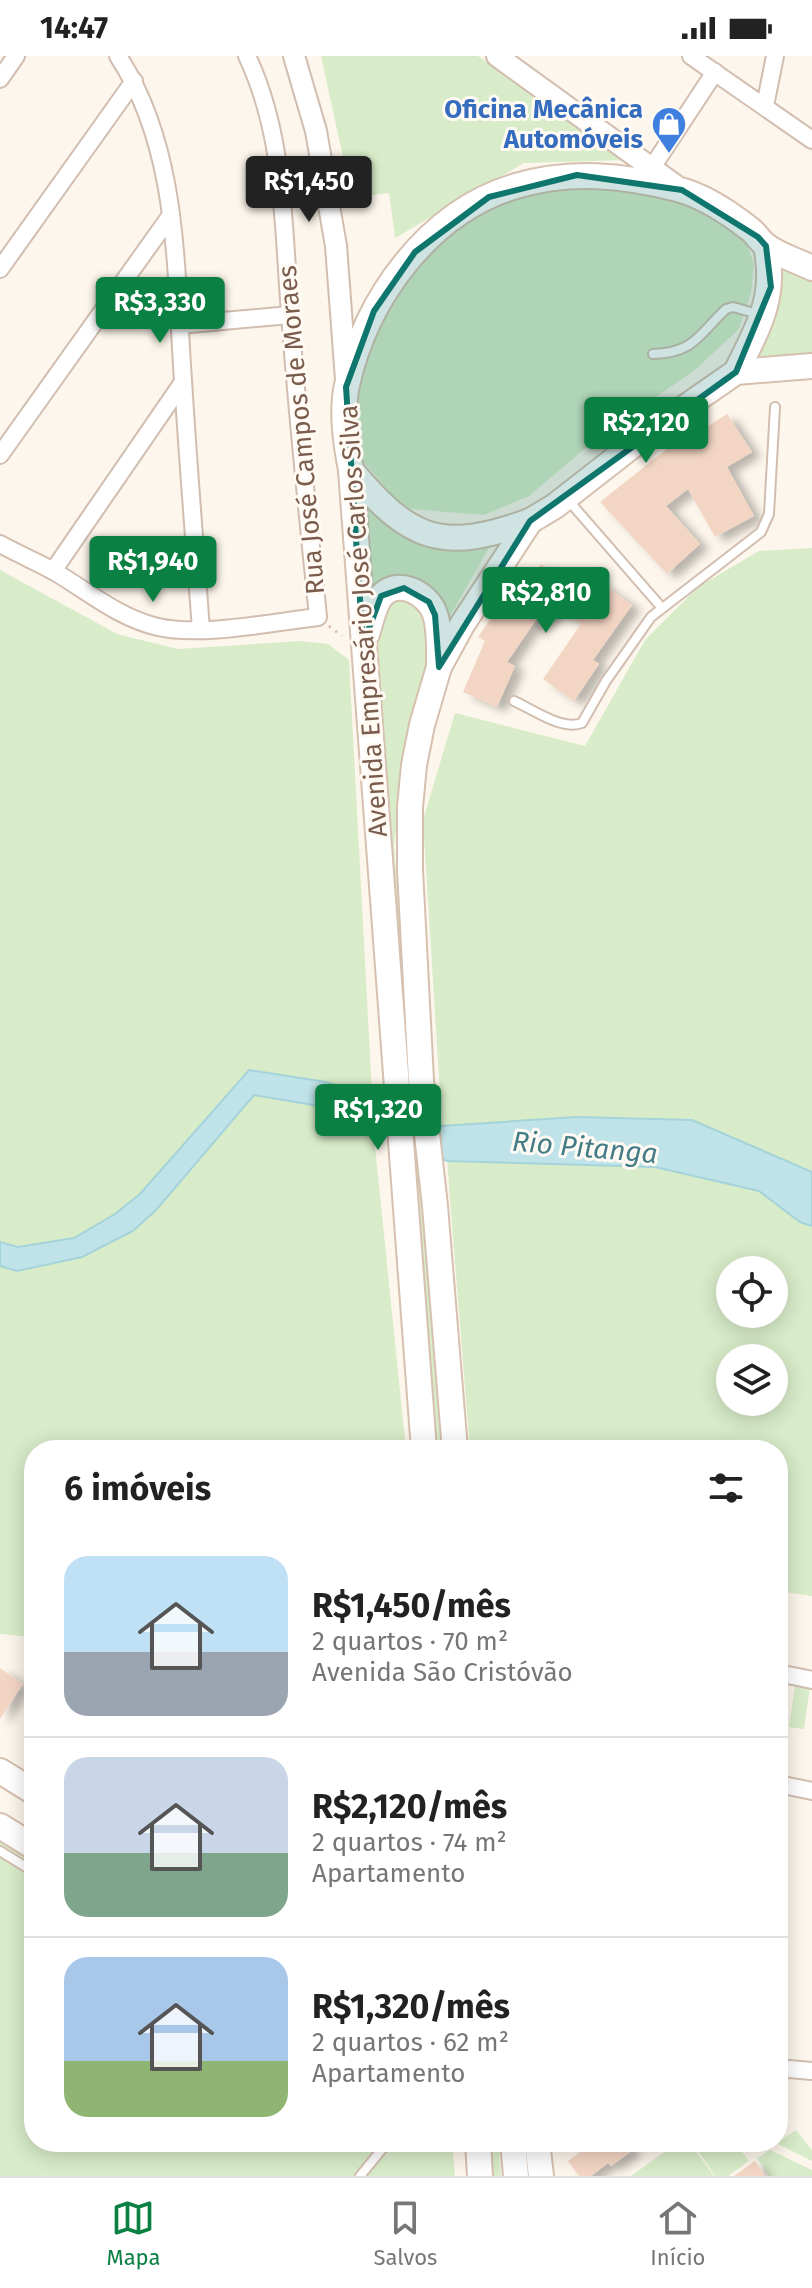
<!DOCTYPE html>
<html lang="pt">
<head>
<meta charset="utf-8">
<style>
	:root { --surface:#fff; --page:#f6f6f6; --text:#222; --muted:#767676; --line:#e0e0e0; --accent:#0b8043 }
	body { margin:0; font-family:"Fira Sans",sans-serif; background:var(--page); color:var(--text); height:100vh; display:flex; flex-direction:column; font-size:30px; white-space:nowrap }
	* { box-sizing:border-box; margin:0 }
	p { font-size:26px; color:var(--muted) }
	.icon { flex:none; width:44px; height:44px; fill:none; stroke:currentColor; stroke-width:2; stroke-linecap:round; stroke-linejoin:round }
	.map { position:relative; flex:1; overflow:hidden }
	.panel { position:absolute; left:24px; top:1384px; width:764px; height:712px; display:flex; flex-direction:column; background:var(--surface); border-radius:32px; box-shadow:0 4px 20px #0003 }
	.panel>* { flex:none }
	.tools { position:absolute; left:716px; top:1200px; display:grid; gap:16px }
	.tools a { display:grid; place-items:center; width:72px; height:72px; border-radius:50%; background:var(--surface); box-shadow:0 4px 20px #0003; font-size:40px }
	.price { position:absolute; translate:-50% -68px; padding:0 18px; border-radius:8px; background:var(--accent); color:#fff; font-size:26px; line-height:52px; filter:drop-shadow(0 2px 4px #0008) }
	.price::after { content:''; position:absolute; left:50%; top:48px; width:24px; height:18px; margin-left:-12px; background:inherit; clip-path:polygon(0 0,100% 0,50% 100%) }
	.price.selected { background:#222; color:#fff }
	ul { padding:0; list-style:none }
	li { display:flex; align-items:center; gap:24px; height:200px; padding:0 40px }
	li+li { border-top:2px solid var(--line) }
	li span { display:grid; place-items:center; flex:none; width:224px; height:160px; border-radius:24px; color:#555 }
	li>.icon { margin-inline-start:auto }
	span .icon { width:96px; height:96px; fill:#fffc; stroke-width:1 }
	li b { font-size:34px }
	h2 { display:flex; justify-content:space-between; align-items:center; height:96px; padding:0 40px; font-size:34px }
	.status { display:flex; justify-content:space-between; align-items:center; height:56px; padding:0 40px; background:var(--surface); direction:ltr }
	.status svg { height:22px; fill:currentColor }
	.dock { display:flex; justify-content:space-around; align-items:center; height:112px; border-top:2px solid var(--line); background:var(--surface); font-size:22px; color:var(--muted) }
	.dock a { display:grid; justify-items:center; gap:4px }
	.dock .selected { color:var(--accent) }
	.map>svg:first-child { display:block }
</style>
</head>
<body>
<div class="status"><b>14:47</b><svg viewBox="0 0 49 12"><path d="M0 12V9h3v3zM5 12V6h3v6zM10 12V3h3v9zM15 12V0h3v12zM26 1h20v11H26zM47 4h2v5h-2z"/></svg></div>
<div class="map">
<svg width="812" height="2120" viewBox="0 0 812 2120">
	<defs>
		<filter id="shadow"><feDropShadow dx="9" dy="5" stdDeviation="4" flood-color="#0004"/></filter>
	</defs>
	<rect width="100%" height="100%" fill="#fdf6ec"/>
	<!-- green -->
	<g fill="#d8ecc9" fill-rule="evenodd">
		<polygon points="321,0 478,0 626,104 524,107 395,182 389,137 352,142"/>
		<polygon points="580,128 674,140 716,162 746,186 754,208 751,237 739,273 695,314 601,379 529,440 484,459 410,453 394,441 359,401 352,361 365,306 379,264 439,179 486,148 529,135"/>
		<polygon points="784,208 812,220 812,300 752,305 777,255"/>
		<polygon points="361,438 409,473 498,476 433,590 404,705 394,790 412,1036 443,1394 434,1394"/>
		<polygon points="812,492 812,1116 692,1064 442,1070 423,764 455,657 585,690 645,584 698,531 759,495"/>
		<polygon points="0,514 117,578 178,593 300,585 328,588 349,604 371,1019 372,1040 326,1026 249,1014 140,1138 115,1158 74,1182 18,1191 0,1186"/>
		<polygon points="254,1039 319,1050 373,1071 406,1394 34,1394 34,1581 0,1578 0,1210 17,1215 156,1154"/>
		<path d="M447,1105l208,6 104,24 41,31 12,4v370l-34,-5v-141h-308zM730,1214h44v44h-44zM730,1302h44v44h-44z"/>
		<polygon points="795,1629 810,1631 804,1673 789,1671"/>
		<polygon points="0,1786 34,1807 34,2086 452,2086 455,2120 0,2120"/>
		<polygon points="796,2074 812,2094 812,2105 776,2087"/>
		<polygon points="486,2086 498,2086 501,2120 489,2120"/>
		<polygon points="678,2086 689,2086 714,2120 631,2120"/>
		<polygon points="692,2086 735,2086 749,2105 728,2120 715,2120"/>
		<polygon points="770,2094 812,2114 812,2120 769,2120 757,2102"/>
	</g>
	<!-- water -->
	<polygon fill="#bfe3e8" stroke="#a5d3da" stroke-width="2" points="249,1014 326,1026 372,1040 442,1070 577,1061 692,1064 812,1116 812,1170 800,1166 759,1135 655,1111 447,1105 373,1071 319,1050 254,1039 156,1154 133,1175 82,1201 17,1215 0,1210 0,1186 18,1191 74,1182 115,1158 140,1138"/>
	<!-- building -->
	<g fill="#f3d5c3" filter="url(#shadow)">
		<polygon points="727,358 752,396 727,411 754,460 715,481 688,433 666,450 700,488 667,518 600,446 677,385 680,388"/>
		<polygon points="541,508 590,543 601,527 632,549 593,604 599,608 574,645 543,623 581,568 557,551 546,567 538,561 507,606 515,610 497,651 463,636 485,585 478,581 504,544 512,550"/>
		<polygon points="0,1612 23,1628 0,1663"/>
		<polygon points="602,2086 627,2086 633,2094 611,2110 608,2107 591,2120 579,2120 568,2105 590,2089 593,2093"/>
		<polygon points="755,2105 765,2120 734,2120"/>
	</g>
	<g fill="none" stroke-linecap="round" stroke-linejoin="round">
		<!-- service casing -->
		<g stroke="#d1beb0" stroke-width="12">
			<g id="service">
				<path d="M653,298c42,-1 47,-21 73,-45l7,-2 25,7"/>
				<polyline points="568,444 662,552"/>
				<path d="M514,645c18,8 48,30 68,22l24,-42 45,-64 110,-85 8,-18 6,-107"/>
				<polyline points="0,1795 34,1816"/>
				<polyline points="360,2120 388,2086"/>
			</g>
		</g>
		<!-- minor casing -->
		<g stroke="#d1beb0" stroke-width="20">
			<g id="minor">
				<path d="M118,0c62,95 57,215 65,324 5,83 12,167 18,250"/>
				<polyline points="691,0 812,84"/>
				<polyline points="0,23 16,0"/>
				<polyline points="765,50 775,0"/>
				<polyline points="653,110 715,16"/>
				<polyline points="0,213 134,25"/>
				<polyline points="179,269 290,259"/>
				<polyline points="0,399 171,159"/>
				<path d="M0,488c18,10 37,18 55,28 34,20 64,46 103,55 43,10 115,-5 160,-10 -10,-101 -21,-203 -28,-304 -7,-86 -5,-177 -43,-257"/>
				<polyline points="53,515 183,326"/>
				<polyline points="778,1617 812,1624"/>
				<polyline points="778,1728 812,1735"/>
				<polyline points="778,2015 789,2013 812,2015"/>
			</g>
		</g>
		<!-- tertiary casing -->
		<g stroke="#d1beb0" stroke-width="24">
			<g id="tertiary">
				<polyline points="294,0 316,75 336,190 346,323"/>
				<polyline points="497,0 682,134"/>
			</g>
		</g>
		<!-- secondary casing -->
		<g stroke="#d6c0b0" stroke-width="28">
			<g id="secondary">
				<path d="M736,316c22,-44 41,-75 30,-126"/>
				<path d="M351,414c59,71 91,83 179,51"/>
				<path d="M367,578c4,-12 6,-25 13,-36 16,-22 48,-5 55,16 5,15 4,35 4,51"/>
				<path d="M424,1394l-73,-980c-5,-26 -10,-58 -4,-85 19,-86 81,-173 169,-199 54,-16 107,-11 161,3 25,6 54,25 74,41 6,5 10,13 17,17 13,9 30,14 44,21"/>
				<polyline points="455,1394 435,1150 421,1024 410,814 410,751 414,709 422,669 439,611 462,569 530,465 555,450 651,375 736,316 812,310"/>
				<polyline points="0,1715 34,1736"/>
				<polyline points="0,1770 34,1791"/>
				<polyline points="478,2086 480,2120"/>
				<polyline points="513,2086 516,2120"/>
				<polyline points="537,2086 541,2120"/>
			</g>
		</g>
		<!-- path -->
		<polyline stroke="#d9b8a5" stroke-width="3" stroke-dasharray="2 6" stroke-linecap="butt" points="329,570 342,580"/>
		<!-- service -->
		<use href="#service" stroke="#fff" stroke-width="8"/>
		<!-- minor -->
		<use href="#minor" stroke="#fff" stroke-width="16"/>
		<!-- tertiary -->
		<use href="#tertiary" stroke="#fff" stroke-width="20"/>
		<!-- secondary -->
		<use href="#secondary" stroke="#fff" stroke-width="24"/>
	</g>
	<!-- marked area -->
	<path fill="#0f766e" fill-opacity="0.2" stroke="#0f766e" stroke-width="6" stroke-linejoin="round" d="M577,119l105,15 76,47 8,9 5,41 -35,85 -206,149 -91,146 -4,-52 -6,-13 -25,-14 -23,8 -18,49 -17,-258 28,-76 41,-59 74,-55z"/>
	<!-- icons -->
	<defs>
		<g id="shop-pin" transform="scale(1.8)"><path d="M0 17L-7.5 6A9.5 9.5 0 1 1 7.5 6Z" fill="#3f7fe0" stroke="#fffaf3"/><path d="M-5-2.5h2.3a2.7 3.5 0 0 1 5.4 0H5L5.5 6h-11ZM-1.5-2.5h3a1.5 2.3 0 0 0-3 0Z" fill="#fff"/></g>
	</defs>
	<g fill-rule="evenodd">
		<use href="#shop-pin" x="669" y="68"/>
	</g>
	<g text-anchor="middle" stroke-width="6" stroke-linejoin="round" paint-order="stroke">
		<!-- shop labels -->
		<g font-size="26" font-weight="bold" fill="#366cbe" stroke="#fffaf3" text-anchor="end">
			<text x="643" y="62">Oficina Mecânica<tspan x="643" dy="30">Automóveis</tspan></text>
		</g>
		<!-- street labels -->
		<g font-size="26" fill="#7a5c4d" stroke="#fffaf3">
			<text transform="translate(301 374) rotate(-95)" y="9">Rua José Campos de Moraes</text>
			<text transform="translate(363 565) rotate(-94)" y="9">Avenida Empresário José Carlos Silva</text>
		</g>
		<!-- water labels -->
		<g font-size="28" font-style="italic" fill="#437c86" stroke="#fffaf3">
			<text transform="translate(585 1091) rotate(5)" y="10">Rio Pitanga</text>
		</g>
	</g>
</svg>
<div class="tools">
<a><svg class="icon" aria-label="locate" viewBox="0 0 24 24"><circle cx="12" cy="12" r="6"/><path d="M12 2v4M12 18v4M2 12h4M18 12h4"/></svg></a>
<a><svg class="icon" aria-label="layers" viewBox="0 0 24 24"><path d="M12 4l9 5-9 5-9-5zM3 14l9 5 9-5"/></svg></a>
</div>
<b class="price selected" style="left:309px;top:168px">R$1,450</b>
<b class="price" style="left:160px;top:289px">R$3,330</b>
<b class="price" style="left:646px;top:409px">R$2,120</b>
<b class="price" style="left:153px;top:548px">R$1,940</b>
<b class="price" style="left:546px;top:579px">R$2,810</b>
<b class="price" style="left:378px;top:1096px">R$1,320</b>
<section class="panel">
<h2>6 imóveis<svg class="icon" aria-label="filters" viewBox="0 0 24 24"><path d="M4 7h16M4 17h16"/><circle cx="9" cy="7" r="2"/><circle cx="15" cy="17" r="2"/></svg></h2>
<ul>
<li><span style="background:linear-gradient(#bfe0f5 60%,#9aa5b1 0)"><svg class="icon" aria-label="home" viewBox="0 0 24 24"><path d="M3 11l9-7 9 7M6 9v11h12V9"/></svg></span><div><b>R$1,450/mês</b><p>2 quartos · 70 m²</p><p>Avenida São Cristóvão</p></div></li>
<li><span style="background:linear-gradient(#c9d6e8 60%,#7fa58c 0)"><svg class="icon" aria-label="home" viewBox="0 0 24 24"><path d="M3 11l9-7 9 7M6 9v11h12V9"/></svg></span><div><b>R$2,120/mês</b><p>2 quartos · 74 m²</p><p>Apartamento</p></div></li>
<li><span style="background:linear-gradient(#a9c7e8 65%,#8fb573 0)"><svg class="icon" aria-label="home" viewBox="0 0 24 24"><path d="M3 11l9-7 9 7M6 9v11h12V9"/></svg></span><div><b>R$1,320/mês</b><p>2 quartos · 62 m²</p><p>Apartamento</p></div></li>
</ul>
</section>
</div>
<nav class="dock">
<a class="selected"><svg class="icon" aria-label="map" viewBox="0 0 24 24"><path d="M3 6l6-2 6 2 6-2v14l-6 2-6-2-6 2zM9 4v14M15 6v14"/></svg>Mapa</a>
<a><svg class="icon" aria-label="saved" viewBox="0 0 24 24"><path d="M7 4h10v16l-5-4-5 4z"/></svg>Salvos</a>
<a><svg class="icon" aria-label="home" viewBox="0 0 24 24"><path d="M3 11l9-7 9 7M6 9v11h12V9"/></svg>Início</a>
</nav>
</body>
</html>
